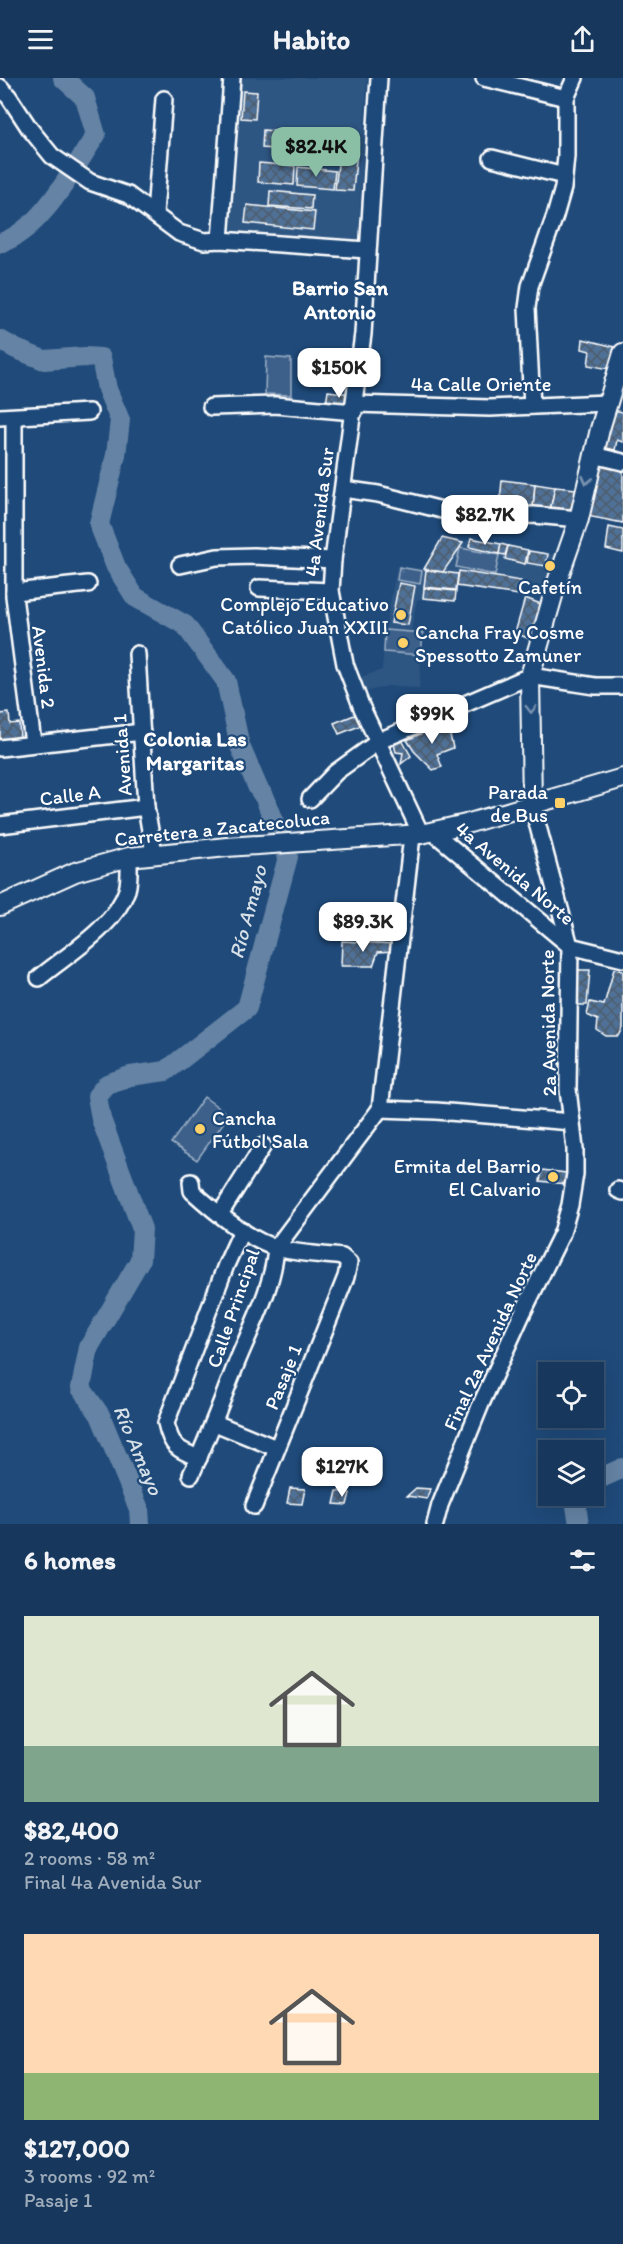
<!DOCTYPE html>
<html lang="en">
<head>
<meta charset="utf-8">
<style>
	:root { --surface:#17385c; --page:#244365; --text:#f1f3f6; --muted:#9eacbb; --line:#365272; --accent:#8abfa5 }
	body { margin:0; font-family:Itim,sans-serif; background:var(--page); color:var(--text); height:100vh; display:flex; flex-direction:column; font-size:22px; white-space:nowrap }
	* { box-sizing:border-box; margin:0 }
	p { font-size:20px; color:var(--muted) }
	.icon { flex:none; width:33px; height:33px; fill:none; stroke:currentColor; stroke-width:2; stroke-linecap:round; stroke-linejoin:round }
	.map { position:relative; height:1446px; overflow:hidden }
	.details { display:flex; flex-direction:column; background:var(--surface); flex:1 }
	.details>* { flex:none }
	.fabs { position:absolute; left:538px; top:1284px; display:grid; gap:12px }
	.fabs a { display:grid; place-items:center; width:66px; height:66px; border-radius:0px; background:var(--surface); box-shadow:0 6px 24px #0002,0 0 0 2px var(--line); font-size:30px }
	.price { position:absolute; translate:-50% -51px; padding:0 14px; border-radius:12px; background:#fff; color:#222; font-size:20px; line-height:39px; filter:drop-shadow(0 2px 3px #0008) }
	.price::after { content:''; position:absolute; left:50%; top:36px; width:18px; height:14px; margin-left:-9px; background:inherit; clip-path:polygon(0 0,100% 0,50% 100%) }
	.price.active { background:var(--accent); color:#111 }
	ul { padding:0; list-style:none }
	li { display:grid; align-content:center; gap:12px; height:318px; padding:0 24px }
	li span { display:grid; place-items:center; height:186px; border-radius:0px; color:#555 }
	li>.icon { margin-inline-start:auto }
	span .icon { width:108px; height:108px; fill:#fffc; stroke-width:1 }
	li b { font-size:26px }
	h2 { display:flex; justify-content:space-between; align-items:center; height:72px; padding:0 24px; font-size:26px }
	header { display:flex; justify-content:space-between; align-items:center; height:78px; padding:0 24px; background:var(--surface); font-size:27px; font-weight:700 }
	.map>svg:first-child { display:block }
</style>
</head>
<body>
<header><svg class="icon" aria-label="menu" viewBox="0 0 24 24"><path d="M4 6h16M4 12h16M4 18h16"/></svg>Habito<svg class="icon" aria-label="share" viewBox="0 0 24 24"><path d="M12 15V3M7 8l5-5 5 5M5 13v7h14v-7"/></svg></header>
<div class="map">
<svg width="623" height="1446" viewBox="0 0 623 1446">
	<defs>
		<pattern id="park-crowns" width="20" height="18" patternUnits="userSpaceOnUse" patternTransform="scale(1.5)"><rect width="20" height="18" fill="#3c618b"/><path d="M2 6a3 3 0 1 1 6 0M12 15a3 3 0 1 1 6 0" fill="none" stroke="#59799c"/></pattern>
		<pattern id="building-cross-hatch" width="8" height="8" patternUnits="userSpaceOnUse" patternTransform="scale(1.5)"><rect width="8" height="8" fill="#507197"/><path d="M0 0l8 8M0 8l8-8" fill="none" stroke="#4e5b6a"/></pattern>
	</defs>
	<rect width="100%" height="100%" fill="#1f4a7a"/>
	<filter id="ink" filterUnits="userSpaceOnUse"><feTurbulence type="fractalNoise" baseFrequency=".0167" numOctaves="2"/><feDisplacementMap in="SourceGraphic" scale="12" xChannelSelector="R" yChannelSelector="G"/><feConvolveMatrix kernelMatrix="1 2 1 2 8 2 1 2 1" color-interpolation-filters="sRGB"/></filter>
	<g filter="url(#ink)">
		<!-- built -->
		<g fill="#2e5683">
			<polygon points="240,0 367,0 358,164 226,157"/>
			<polygon points="442,460 463,465 471,460 557,477 551,510 522,505 519,517 457,509 455,523 423,520 417,522 411,553 423,555 419,610 387,608 362,615 358,600 382,592 385,552 397,488 424,491"/>
		</g>
		<!-- park -->
		<polygon fill="url(#park-crowns)" stroke="#9eb0c5" stroke-width="1.5" points="399,489 422,493 420,506 397,502"/>
		<!-- pitch -->
		<g fill="#3c618b" stroke="#9eb0c5" stroke-width="1.5">
			<polygon points="266,279 291,281 291,317 265,316"/>
			<polygon points="460,470 499,477 495,497 456,489"/>
			<polygon points="385,552 423,555 421,577 384,574"/>
			<polygon points="204,1019 229,1037 197,1082 171,1065"/>
		</g>
		<g fill="none" stroke-linecap="round" stroke-linejoin="round">
			<!-- river -->
			<g stroke="#6583a4" stroke-width="20">
				<path d="M0,165c41,-12 73,-74 96,-108l-11,-37 -22,-20"/>
				<polyline points="0,262 16,271 44,282 85,279 101,280 107,311 120,342 116,377 99,446 116,489 135,519 185,547 226,603 240,668 258,710 265,720 288,779 247,930 166,993 130,998 107,1006 97,1018 101,1041 142,1151 140,1182 89,1269 81,1310 100,1337 139,1431 140,1446"/>
				<polyline points="594,1403 623,1390"/>
				<polyline points="579,1446 576,1428 583,1418"/>
			</g>
		</g>
		<!-- building -->
		<g fill="url(#building-cross-hatch)" stroke="#fff" stroke-width="1.5">
			<polygon points="243,13 257,14 255,41 241,40"/>
			<polygon points="263,52 300,55 299,73 262,70"/>
			<polygon points="302,56 339,60 337,78 300,74"/>
			<polygon points="341,60 358,62 353,113 335,112"/>
			<polygon points="259,85 295,88 294,107 258,104"/>
			<polygon points="298,89 335,93 333,111 297,108"/>
			<polygon points="270,113 312,117 311,131 269,128"/>
			<polygon points="247,127 315,134 313,152 245,145"/>
			<polygon points="583,261 615,269 609,291 588,287 590,273 582,271"/>
			<polygon points="328,313 351,316 350,329 326,326"/>
			<polygon points="613,332 623,334 623,364 617,362 615,372 603,369"/>
			<polygon points="598,385 623,390 623,445 587,438"/>
			<polygon points="502,402 535,406 533,432 499,435"/>
			<polygon points="535,406 555,409 550,433 533,432"/>
			<polygon points="555,409 576,411 570,435 550,433"/>
			<polygon points="609,449 623,452 623,475 606,471"/>
			<polygon points="442,460 463,465 443,494 424,491"/>
			<polygon points="471,460 501,466 499,476 469,469"/>
			<polygon points="501,466 508,468 505,477 499,476"/>
			<polygon points="508,468 528,472 525,486 505,481"/>
			<polygon points="529,473 548,476 546,488 527,485"/>
			<polygon points="426,492 458,496 456,512 424,509"/>
			<polygon points="459,493 521,503 519,517 457,508"/>
			<polygon points="399,505 415,508 408,547 391,545"/>
			<polygon points="424,510 456,513 455,523 423,520"/>
			<polygon points="525,520 546,528 535,563 515,555"/>
			<polygon points="9,635 10,646 19,645 20,660 0,662 0,636"/>
			<polygon points="357,636 362,647 339,656 334,645"/>
			<polygon points="447,644 453,670 437,676 442,689 433,692 414,673 407,662"/>
			<polygon points="402,662 411,678 401,686 403,675 396,674 394,666"/>
			<polygon points="342,863 395,866 395,873 378,874 373,888 341,888"/>
			<polygon points="614,891 623,893 623,950 619,958 606,958 597,952 598,942 587,937 590,924 604,927"/>
			<polygon points="577,892 590,892 587,927 575,927"/>
			<polygon points="542,1092 566,1095 565,1106 540,1103"/>
			<polygon points="290,1410 305,1411 302,1426 287,1425"/>
			<polygon points="416,1410 430,1411 427,1421 407,1418"/>
			<polygon points="337,1413 350,1415 347,1427 334,1426"/>
		</g>
		<g fill="none" stroke-linecap="round" stroke-linejoin="round">
			<!-- minor casing -->
			<g stroke="#fff" stroke-width="20">
				<g id="minor">
					<polyline points="379,0 363,256 333,482 331,513 345,586 362,630 421,756"/>
					<polyline points="484,0 566,20"/>
					<polyline points="0,9 9,19 30,51 52,78 90,104 128,117 179,155 204,163 220,162 367,172"/>
					<polyline points="492,80 564,98"/>
					<polyline points="155,135 164,21"/>
					<polyline points="220,162 232,0"/>
					<polyline points="355,326 490,330 607,325"/>
					<polyline points="532,328 527,230 530,208 555,138 563,110 566,78 566,20 575,0"/>
					<polyline points="211,329 275,327 354,334"/>
					<polyline points="0,339 89,334"/>
					<polyline points="14,339 14,518 33,665"/>
					<polyline points="593,377 623,384"/>
					<polyline points="343,411 378,416 458,436 494,439 534,437 579,441"/>
					<polyline points="180,487 217,479 254,478 333,482"/>
					<polyline points="259,510 331,513"/>
					<polyline points="14,514 88,506"/>
					<polyline points="137,576 146,729 154,775"/>
					<polyline points="0,670 142,654"/>
					<polyline points="310,721 336,694 379,663 530,598 595,608 623,608"/>
					<polyline points="0,747 146,729"/>
					<polyline points="433,754 570,868 623,881"/>
					<path d="M39,900c29,-24 76,-51 88,-88 3,-10 2,-23 2,-33"/>
					<polyline points="380,1031 436,1033 572,1044"/>
					<path d="M191,1104l1,9c21,19 58,50 85,57 21,6 44,6 65,9l7,6 -3,14 -92,229"/>
					<polyline points="618,1112 623,1114"/>
					<polyline points="220,1136 263,1068"/>
					<polyline points="215,1345 276,1370"/>
					<path d="M199,1380c-22,-8 -28,-12 -33,-35l60,-158 16,-35"/>
					<path d="M191,1397c17,-37 31,-75 46,-113 15,-37 36,-74 39,-114l104,-139 32,-273"/>
					<polyline points="435,1446 440,1427 481,1326 522,1236 562,1155 570,1127 575,1096 575,1071 568,1011 570,868 532,726"/>
				</g>
			</g>
			<!-- major casing -->
			<g stroke="#fff" stroke-width="22">
				<g id="major">
					<polyline points="532,726 530,598 557,504 579,441 600,351 623,275"/>
					<polyline points="0,828 75,794 129,779 227,769 421,756 466,746 623,700"/>
				</g>
			</g>
			<!-- minor -->
			<use href="#minor" stroke="#1f4a7a" stroke-width="15"/>
			<!-- major -->
			<use href="#major" stroke="#1f4a7a" stroke-width="18"/>
		</g>
		<!-- one-way arrows -->
		<defs><path id="oneway-chevron" d="M-2-3.5L2.5 0L-2 3.5" fill="none" stroke-width="1.6" stroke-linecap="round" stroke-linejoin="round" transform="scale(1.5)"/></defs>
		<g stroke="#7992af">
			<use href="#oneway-chevron" transform="translate(587 402) rotate(103)"/>
			<use href="#oneway-chevron" transform="translate(531 631) rotate(89)"/>
		</g>
	</g>
	<!-- markers -->
	<g fill="#ffd166" stroke="#1f4a7a" stroke-width="2">
		<circle cx="550" cy="488" r="6"/>
		<circle cx="401" cy="537" r="6"/>
		<circle cx="403" cy="565" r="6"/>
		<rect x="554" y="719" width="12" height="12" rx="3"/>
		<circle cx="200" cy="1051" r="6"/>
		<circle cx="553" cy="1099" r="6"/>
	</g>
	<g text-anchor="middle" stroke-width="4.5" stroke-linejoin="round" paint-order="stroke">
		<!-- street labels -->
		<g font-size="20" fill="#fff" stroke="#1f4a7a">
			<text x="481" y="313">4a Calle Oriente</text>
			<text transform="translate(319 434) rotate(-83)" y="7">4a Avenida Sur</text>
			<text transform="translate(44 589) rotate(83)" y="7">Avenida 2</text>
			<text transform="translate(122 677) rotate(-94)" y="7">Avenida 1</text>
			<text transform="translate(70 717) rotate(-7)" y="7">Calle A</text>
			<text transform="translate(222 750) rotate(-6)" y="7">Carretera a Zacatecoluca</text>
			<text transform="translate(515 795) rotate(40)" y="7">4a Avenida Norte</text>
			<text transform="translate(548 945) rotate(-91)" y="7">2a Avenida Norte</text>
			<text transform="translate(233 1230) rotate(-71)" y="7">Calle Principal</text>
			<text transform="translate(490 1263) rotate(-65)" y="7">Final 2a Avenida Norte</text>
			<text transform="translate(283 1299) rotate(-68)" y="7">Pasaje 1</text>
		</g>
		<!-- poi labels -->
		<g font-size="20" fill="#fff" stroke="#1f4a7a" text-anchor="end">
			<text x="550" y="516" text-anchor="middle">Cafetín</text>
			<text x="389" y="533">Complejo Educativo<tspan x="389" dy="23">Católico Juan XXIII</tspan></text>
			<text x="415" y="561" text-anchor="start">Cancha Fray Cosme<tspan x="415" dy="23">Spessotto Zamuner</tspan></text>
			<text x="548" y="721">Parada<tspan x="548" dy="23">de Bus</tspan></text>
			<text x="212" y="1047" text-anchor="start">Cancha<tspan x="212" dy="23">Fútbol Sala</tspan></text>
			<text x="541" y="1095">Ermita del Barrio<tspan x="541" dy="23">El Calvario</tspan></text>
		</g>
		<!-- neighbourhood labels -->
		<g font-size="21" font-weight="bold" fill="#fff" stroke="#1f4a7a">
			<text x="340" y="217">Barrio San<tspan x="340" dy="24">Antonio</tspan></text>
			<text x="195" y="668">Colonia Las<tspan x="195" dy="24">Margaritas</tspan></text>
		</g>
		<!-- water labels -->
		<g font-size="21" font-style="italic" fill="#d8e0e8" stroke="#1f4a7a">
			<text transform="translate(248 834) rotate(-75)" y="7">Río Amayo</text>
			<text transform="translate(138 1372) rotate(67)" y="7">Río Amayo</text>
		</g>
	</g>
</svg>
<div class="fabs">
<a><svg class="icon" aria-label="locate" viewBox="0 0 24 24"><circle cx="12" cy="12" r="6"/><path d="M12 2v4M12 18v4M2 12h4M18 12h4"/></svg></a>
<a><svg class="icon" aria-label="layers" viewBox="0 0 24 24"><path d="M12 4l9 5-9 5-9-5zM3 14l9 5 9-5"/></svg></a>
</div>
<b class="price active" style="left:316px;top:100px">$82.4K</b>
<b class="price" style="left:339px;top:321px">$150K</b>
<b class="price" style="left:485px;top:468px">$82.7K</b>
<b class="price" style="left:432px;top:667px">$99K</b>
<b class="price" style="left:363px;top:875px">$89.3K</b>
<b class="price" style="left:342px;top:1420px">$127K</b>
</div>
<section class="details">
<h2>6 homes<svg class="icon" aria-label="filters" viewBox="0 0 24 24"><path d="M4 7h16M4 17h16"/><circle cx="9" cy="7" r="2"/><circle cx="15" cy="17" r="2"/></svg></h2>
<ul>
<li><span style="background:linear-gradient(#dfe7d0 70%,#7fa58c 0)"><svg class="icon" aria-label="home" viewBox="0 0 24 24"><path d="M3 11l9-7 9 7M6 9v11h12V9"/></svg></span><div><b>$82,400</b><p>2 rooms · 58 m²</p><p>Final 4a Avenida Sur</p></div></li>
<li><span style="background:linear-gradient(#ffd9b3 75%,#8fb573 0)"><svg class="icon" aria-label="home" viewBox="0 0 24 24"><path d="M3 11l9-7 9 7M6 9v11h12V9"/></svg></span><div><b>$127,000</b><p>3 rooms · 92 m²</p><p>Pasaje 1</p></div></li>
</ul>
</section>
</body>
</html>
